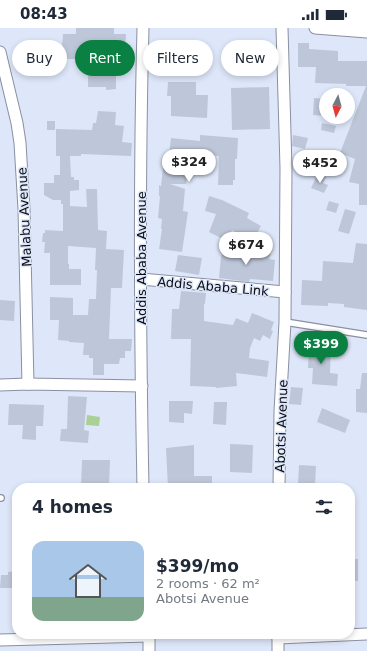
<!DOCTYPE html>
<html lang="en">
<head>
<meta charset="utf-8">
<style>
	:root { --surface:#fff; --page:#f6f6f7; --text:#1f2937; --muted:#747a83; --line:#e0e1e3; --accent:#0b8043 }
	body { margin:0; font-family:"DejaVu Sans",sans-serif; background:var(--page); color:var(--text); height:100vh; display:flex; flex-direction:column; font-size:15px; white-space:nowrap }
	* { box-sizing:border-box; margin:0 }
	p { font-size:13px; color:var(--muted) }
	.icon { flex:none; width:22px; height:22px; fill:none; stroke:currentColor; stroke-width:2; stroke-linecap:round; stroke-linejoin:round }
	.map { position:relative; flex:1; overflow:hidden }
	.sheet { position:absolute; left:12px; top:455px; width:343px; height:156px; display:flex; flex-direction:column; background:var(--surface); border-radius:16px; box-shadow:0 2px 6px #0003 }
	.sheet>* { flex:none }
	.guide { position:absolute; left:12px; top:12px; width:343px; height:36px; display:flex; gap:8px }
	.needle { width:26px; rotate:186deg }
	.controls { position:absolute; left:319px; top:60px; display:grid; gap:8px }
	.controls a { display:grid; place-items:center; width:36px; height:36px; border-radius:50%; background:var(--surface); box-shadow:0 2px 6px #0003; font-size:20px }
	.price { position:absolute; translate:-50% -34px; padding:0 9px; border-radius:14px; background:#fff; color:#222; font-size:13px; line-height:26px; filter:drop-shadow(0 1px 2px #0008) }
	.price::after { content:''; position:absolute; left:50%; top:24px; width:12px; height:9px; margin-left:-6px; background:inherit; clip-path:polygon(0 0,100% 0,50% 100%) }
	.price.active { background:var(--accent); color:#fff }
	ul { padding:0; list-style:none }
	li { display:flex; align-items:center; gap:12px; height:100px; padding:0 20px }
	li+li { border-top:1px solid var(--line) }
	li span { display:grid; place-items:center; flex:none; width:112px; height:80px; border-radius:12px; color:#555 }
	li>.icon { margin-inline-start:auto }
	span .icon { width:48px; height:48px; fill:#fffc; stroke-width:1 }
	li b { font-size:17px }
	h2 { display:flex; justify-content:space-between; align-items:center; height:48px; padding:0 20px; font-size:17px }
	.chip { padding:0 14px; border-radius:18px; background:var(--surface); box-shadow:0 2px 6px #0003; font-size:14px; line-height:36px }
	.chip.active { background:var(--accent); color:#fff }
	.status { display:flex; justify-content:space-between; align-items:center; height:28px; padding:0 20px; background:var(--surface); direction:ltr }
	.status svg { height:11px; fill:currentColor }
	.map>svg:first-child { display:block }
</style>
</head>
<body>
<div class="status"><b>08:43</b><svg viewBox="0 0 49 12"><path d="M0 12V9h3v3zM5 12V6h3v6zM10 12V3h3v9zM15 12V0h3v12zM26 1h20v11H26zM47 4h2v5h-2z"/></svg></div>
<div class="map">
<svg width="367" height="623" viewBox="0 0 367 623">
	<rect width="100%" height="100%" fill="#dee7fa"/>
	<!-- water -->
	<polygon fill="#aad096" points="87,387 100,389 99,398 86,397"/>
	<!-- building -->
	<g fill="#bec7d9">
		<polygon points="76,0 114,0 114,6 126,6 125,23 122,22 121,44 116,44 116,61 106,62 106,59 88,59 88,48 95,48 97,19 80,18 79,31 59,31 59,18 62,18 63,6 76,6"/>
		<polygon points="298,15 309,15 309,21 338,23 338,33 367,33 367,177 359,177 359,156 349,154 355,131 340,125 366,58 346,58 346,56 315,55 316,39 298,39"/>
		<polygon points="168,54 196,54 196,67 208,67 207,90 171,88 171,68 167,68"/>
		<polygon points="269,59 270,101 232,102 231,60"/>
		<polygon points="314,70 326,71 326,88 313,87"/>
		<polygon points="98,83 116,84 115,97 124,98 122,114 132,115 131,128 81,126 81,128 70,128 71,149 74,149 74,152 79,152 79,162 70,163 70,178 87,179 86,161 97,161 98,202 107,203 106,221 124,222 122,260 111,260 109,311 132,311 131,323 125,323 125,330 120,330 119,336 104,336 104,347 93,347 93,330 89,330 89,327 83,327 84,315 69,314 69,313 58,312 59,292 50,292 50,269 73,270 73,287 88,287 89,271 96,271 97,242 95,242 96,220 68,218 68,236 69,236 69,241 81,241 81,257 50,257 50,225 44,225 45,214 42,214 43,205 45,205 45,202 63,203 63,176 61,176 61,172 53,172 44,167 44,155 54,155 54,147 60,147 60,128 56,128 56,101 92,102 93,95 96,95"/>
		<rect x="47" y="93" width="8" height="9"/>
		<polygon points="322,95 336,98 334,105 321,102"/>
		<polygon points="200,107 238,110 237,131 235,131 235,152 233,152 233,157 218,157 219,128 189,125 186,156 170,156 185,161 183,183 188,184 182,224 159,221 162,201 161,201 162,191 158,190 160,168 159,168 159,157 161,158 163,140 166,141 167,135 168,135 171,110 200,113"/>
		<polygon points="293,107 308,110 305,121 292,118"/>
		<polygon points="318,145 326,149 323,155 328,157 324,165 311,160"/>
		<polygon points="209,168 222,172 249,185 247,190 261,198 255,209 271,213 268,223 232,202 227,213 209,204 216,186 205,183"/>
		<polygon points="329,173 339,176 336,185 326,182"/>
		<polygon points="345,181 356,184 349,206 338,203"/>
		<polygon points="356,215 367,216 367,282 344,279 344,276 328,275 328,278 301,277 302,252 322,253 323,233 353,235"/>
		<polygon points="225,218 238,223 271,226 269,231 275,232 273,253 250,251 249,254 219,250 221,229"/>
		<polygon points="178,227 202,230 199,247 175,243"/>
		<polygon points="181,263 206,265 205,276 204,276 204,293 233,297 236,290 248,295 252,285 274,294 271,302 273,303 270,311 263,307 260,313 254,310 250,320 249,330 269,333 267,349 236,345 237,358 216,360 216,359 190,358 191,311 171,311 172,281 179,281"/>
		<polygon points="0,272 15,273 14,293 0,292"/>
		<polygon points="309,315 331,316 330,345 338,346 337,358 312,356 313,340 308,340"/>
		<polygon points="362,345 367,345 367,385 356,384 356,361 360,361"/>
		<polygon points="291,359 303,360 301,377 289,376"/>
		<polygon points="68,368 87,369 84,402 89,403 88,415 60,413 61,401 67,401"/>
		<polygon points="169,373 193,373 192,386 184,385 184,395 169,394"/>
		<polygon points="214,374 227,374 226,397 213,396"/>
		<polygon points="9,376 44,377 43,398 36,398 36,412 22,411 23,397 8,397"/>
		<polygon points="322,380 350,392 345,405 317,394"/>
		<polygon points="230,416 253,417 252,445 230,444"/>
		<polygon points="194,417 194,448 212,448 212,460 168,460 166,420"/>
		<polygon points="82,432 110,432 109,458 81,458"/>
		<polygon points="299,437 316,438 315,457 298,456"/>
		<rect x="350" y="531" width="8" height="22"/>
		<polygon points="17,543 17,560 0,560 1,547 8,547 8,544"/>
	</g>
	<g fill="none" stroke-linecap="round" stroke-linejoin="round">
		<!-- service casing -->
		<g stroke="#8990a2" stroke-width="8">
			<g id="service">
				<polyline points="285,294 367,307"/>
				<polyline points="0,470 1,470"/>
			</g>
		</g>
		<!-- minor casing -->
		<g stroke="#8990a2" stroke-width="13">
			<g id="minor">
				<path d="M143,0c-4,153 -3,307 0,460"/>
				<polyline points="315,0 367,4"/>
				<polyline points="0,24 17,95 20,115 24,181 28,356"/>
				<polyline points="141,251 285,264"/>
				<polyline points="0,357 28,356 142,358"/>
				<polyline points="279,460 280,383 285,294 286,140 282,0"/>
				<polyline points="149,606 149,623"/>
				<polyline points="278,610 367,606"/>
				<polyline points="0,612 149,608"/>
				<polyline points="278,623 278,606"/>
			</g>
		</g>
		<!-- service -->
		<use href="#service" stroke="#fff" stroke-width="5.5"/>
		<!-- minor -->
		<use href="#minor" stroke="#fff" stroke-width="11"/>
	</g>
	<g text-anchor="middle" stroke-width="3" stroke-linejoin="round" paint-order="stroke">
		<!-- street labels -->
		<g font-size="13" fill="#0b0d13" stroke="#dee7fa">
			<text transform="translate(24 189) rotate(-93)" y="5">Malabu Avenue</text>
			<text transform="translate(141 230) rotate(-90)" y="5">Addis Ababa Avenue</text>
			<text transform="translate(213 258) rotate(5)" y="5">Addis Ababa Link</text>
			<text transform="translate(281 398) rotate(-88)" y="5">Abotsi Avenue</text>
		</g>
	</g>
</svg>
<div class="controls">
<a><svg class="needle" viewBox="-14 -14 28 28"><path d="M0-13l5 13h-10z" fill="#e53935"/><path d="M0 13l5-13h-10z" fill="#747a83"/></svg></a>
</div>
<b class="price" style="left:189px;top:155px">$324</b>
<b class="price" style="left:320px;top:156px">$452</b>
<b class="price" style="left:246px;top:238px">$674</b>
<b class="price active" style="left:321px;top:337px">$399</b>
<div class="guide">
<a class="chip">Buy</a>
<a class="chip active">Rent</a>
<a class="chip">Filters</a>
<a class="chip">New</a>
</div>
<section class="sheet">
<h2>4 homes<svg class="icon" aria-label="filters" viewBox="0 0 24 24"><path d="M4 7h16M4 17h16"/><circle cx="9" cy="7" r="2"/><circle cx="15" cy="17" r="2"/></svg></h2>
<ul>
<li><span style="background:linear-gradient(#a9c7e8 70%,#7fa58c 0)"><svg class="icon" aria-label="home" viewBox="0 0 24 24"><path d="M3 11l9-7 9 7M6 9v11h12V9"/></svg></span><div><b>$399/mo</b><p>2 rooms · 62 m²</p><p>Abotsi Avenue</p></div></li>
</ul>
</section>
</div>
</body>
</html>
